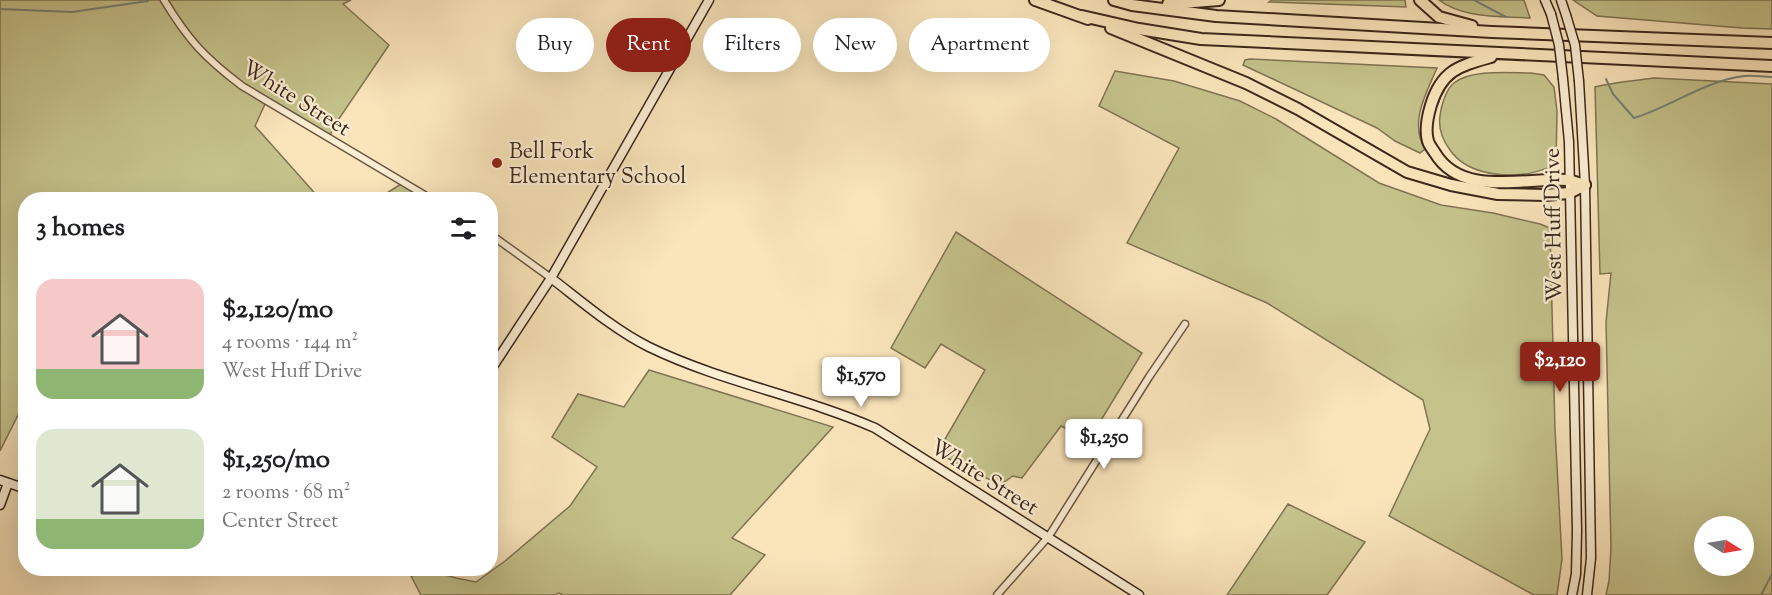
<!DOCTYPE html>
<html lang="en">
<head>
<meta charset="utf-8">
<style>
	:root { --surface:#fff; --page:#f2f2f2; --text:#202124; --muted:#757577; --accent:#8f2418 }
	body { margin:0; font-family:"Sorts Mill Goudy",serif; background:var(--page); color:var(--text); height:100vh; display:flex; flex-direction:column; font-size:22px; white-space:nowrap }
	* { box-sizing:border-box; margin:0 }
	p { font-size:20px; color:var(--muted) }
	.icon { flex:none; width:33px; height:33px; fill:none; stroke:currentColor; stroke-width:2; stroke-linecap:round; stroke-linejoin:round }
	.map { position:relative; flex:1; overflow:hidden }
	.side { position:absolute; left:18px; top:192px; width:480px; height:384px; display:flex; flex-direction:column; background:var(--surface); border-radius:24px; box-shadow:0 6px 24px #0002 }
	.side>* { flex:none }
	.banner { position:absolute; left:516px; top:18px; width:570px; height:54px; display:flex; gap:12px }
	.needle { width:39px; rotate:101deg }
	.buttons { position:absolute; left:1694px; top:516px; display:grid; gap:12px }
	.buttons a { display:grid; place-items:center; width:60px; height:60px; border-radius:50%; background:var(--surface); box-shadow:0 6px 24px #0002; font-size:30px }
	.price { position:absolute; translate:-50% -51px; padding:0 14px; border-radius:6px; background:#fff; color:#222; font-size:20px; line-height:39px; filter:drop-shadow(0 2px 3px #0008) }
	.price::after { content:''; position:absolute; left:50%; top:36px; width:18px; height:14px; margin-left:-9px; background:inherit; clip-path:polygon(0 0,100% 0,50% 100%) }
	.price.selected { background:var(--accent); color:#fff }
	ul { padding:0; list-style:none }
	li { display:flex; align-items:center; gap:18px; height:150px; padding:0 18px }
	li span { display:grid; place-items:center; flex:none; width:168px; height:120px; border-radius:18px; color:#555 }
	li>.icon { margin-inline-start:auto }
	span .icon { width:72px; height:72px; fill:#fffc; stroke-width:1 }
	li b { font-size:26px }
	h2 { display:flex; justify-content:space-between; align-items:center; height:72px; padding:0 18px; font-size:26px }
	.tag { padding:0 21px; border-radius:27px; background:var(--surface); box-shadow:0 6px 24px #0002; font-size:21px; line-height:54px }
	.tag.selected { background:var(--accent); color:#fff }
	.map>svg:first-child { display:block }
</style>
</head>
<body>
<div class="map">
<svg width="1772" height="595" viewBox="0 0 1772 595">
	<rect width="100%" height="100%" fill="#fae5bb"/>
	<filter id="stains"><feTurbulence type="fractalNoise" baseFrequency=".00333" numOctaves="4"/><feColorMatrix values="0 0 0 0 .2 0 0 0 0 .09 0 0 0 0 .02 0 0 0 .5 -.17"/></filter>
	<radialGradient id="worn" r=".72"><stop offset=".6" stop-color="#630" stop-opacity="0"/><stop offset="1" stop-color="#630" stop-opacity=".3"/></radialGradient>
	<!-- green -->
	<g fill="#c5c28b" stroke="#807453" stroke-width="1.5" fill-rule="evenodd">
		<polygon points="0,0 351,0 343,4 389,45 334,126 329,138 266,102 255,126 320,199 26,200 25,401 0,451"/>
		<polygon points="1272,0 1405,0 1406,7 1269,2"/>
		<path d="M1439,0h85l6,18c-30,-2 -66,1 -91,-18z"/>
		<polygon points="1573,0 1772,0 1772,29 1742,28 1597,16"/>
		<path d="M1250,59l187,9c-11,26 -28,54 -12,81l-5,4 -25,-12 -18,-13 -134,-63 2,-5z"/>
		<polygon points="1115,71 1174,81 1240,101 1276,119 1379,183 1441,205 1493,213 1540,224 1550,228 1555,429 1562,559 1557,595 1534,595 1389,516 1430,429 1423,400 1267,303 1127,243 1179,148 1099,106"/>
		<path d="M1531,73l13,2 10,12 3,24 -1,55c-10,2 -21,7 -31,8 -27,3 -59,-1 -75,-24 -8,-11 -12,-21 -10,-34 1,-10 6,-27 14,-33 17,-14 56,-10 77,-10z"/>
		<path d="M1654,78l118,6v511h-166l3,-14 2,-33 -5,-226 5,-49 -11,1 -5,-187c20,-5 39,-6 59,-9zM1743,526v40h-39v-40z"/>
		<polygon points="404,182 429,200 376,200"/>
		<polygon points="956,232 1142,353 1089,440 1061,426 1022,478 1013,476 1000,485 937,453 985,370 941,344 925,368 891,348"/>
		<polygon points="649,370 833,427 732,538 765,555 730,595 563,595 559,593 555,595 421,595 411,576 432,571 456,578 476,582 505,561 570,506 597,467 552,437 578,394 624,407"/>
		<polygon points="1288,504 1365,542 1327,595 1227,595"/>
	</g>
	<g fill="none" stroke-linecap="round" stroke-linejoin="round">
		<!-- stream -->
		<g stroke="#778277" stroke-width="2">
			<polyline points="1474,0 1506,17"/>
			<polyline points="0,9 72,12 148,1"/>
			<path d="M1606,79l7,15 21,24c37,-11 70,-37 110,-42 9,-1 19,1 28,1"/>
			<polyline points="1761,595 1772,574"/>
		</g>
		<!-- street casing -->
		<g stroke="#6b5643" stroke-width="9">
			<g id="street">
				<path d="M164,0c24,40 41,58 78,86l191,114"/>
				<polyline points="490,234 551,278"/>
				<polyline points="997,595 1049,536 1149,377 1185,324"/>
			</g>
		</g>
		<!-- secondary casing -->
		<g stroke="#3b271b" stroke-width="11">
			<g id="secondary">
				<polyline points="1545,0 1551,14"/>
				<polyline points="1561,0 1566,15"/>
				<polyline points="1563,79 1569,142 1577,531 1576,574 1572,595"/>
				<polyline points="1579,81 1585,185 1591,558 1587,595"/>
				<path d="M551,278c30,23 65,53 98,69 72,35 153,49 226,81l264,167"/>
				<polyline points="490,371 551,278 709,0"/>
				<polyline points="0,480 26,489"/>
				<polyline points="0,505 8,483"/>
			</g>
		</g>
		<!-- highway casing -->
		<g stroke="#3b271b" stroke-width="14">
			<g id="highway">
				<polyline points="1035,0 1088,19"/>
				<polyline points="1114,0 1132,5 1216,16 1492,32 1772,43"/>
				<polyline points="1420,0 1439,17 1472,26"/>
				<polyline points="1168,4 1219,0"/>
				<polyline points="1082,16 1139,29 1201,39 1772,66"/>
				<polyline points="1111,28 1246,83 1298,109 1407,172 1451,185 1498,194 1545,195 1569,193 1585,185"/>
				<path d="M1491,57c-32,9 -49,13 -60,48 -3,10 -6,26 -3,36 1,4 5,9 7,12 27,45 91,24 133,27 5,1 12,4 17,5"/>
			</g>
		</g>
		<!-- street -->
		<use href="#street" stroke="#fceed3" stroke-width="6"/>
		<!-- secondary -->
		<use href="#secondary" stroke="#fceed3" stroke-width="8"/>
		<!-- highway -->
		<use href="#highway" stroke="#fae5bb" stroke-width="10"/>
		<!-- secondary-bridge casing -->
		<g stroke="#3b271b" stroke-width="11" stroke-linecap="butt">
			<g id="secondary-bridge">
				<polyline points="1551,14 1559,45 1563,79"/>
				<polyline points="1566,15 1575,45 1579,81"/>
			</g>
		</g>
		<!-- secondary-bridge -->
		<use href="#secondary-bridge" stroke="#fceed3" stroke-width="8"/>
	</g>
	<!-- markers -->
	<circle fill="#8f2418" stroke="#fceed3" stroke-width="2" cx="497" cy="163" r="6"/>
	<g text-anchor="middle" stroke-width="4.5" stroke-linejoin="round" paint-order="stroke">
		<!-- street labels -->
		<g font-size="22" fill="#3b271b" stroke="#fceed3">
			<text transform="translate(297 97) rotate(32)" y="8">White Street</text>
			<text transform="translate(1552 225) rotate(-91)" y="8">West Huff Drive</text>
			<text transform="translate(985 476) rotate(32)" y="8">White Street</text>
		</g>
		<!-- poi labels -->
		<g font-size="22" fill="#3b271b" stroke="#fceed3" text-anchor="start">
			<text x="509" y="158">Bell Fork<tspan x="509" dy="25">Elementary School</tspan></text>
		</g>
	</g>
	<rect width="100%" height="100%" filter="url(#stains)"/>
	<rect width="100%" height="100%" fill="url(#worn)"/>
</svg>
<div class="buttons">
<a><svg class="needle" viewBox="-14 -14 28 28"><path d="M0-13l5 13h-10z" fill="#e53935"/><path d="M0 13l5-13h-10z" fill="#757577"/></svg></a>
</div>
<b class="price selected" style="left:1560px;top:393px">$2,120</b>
<b class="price" style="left:861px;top:408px">$1,570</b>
<b class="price" style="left:1104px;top:470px">$1,250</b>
<div class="banner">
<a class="tag">Buy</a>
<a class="tag selected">Rent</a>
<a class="tag">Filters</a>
<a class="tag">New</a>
<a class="tag">Apartment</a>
</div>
<section class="side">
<h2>3 homes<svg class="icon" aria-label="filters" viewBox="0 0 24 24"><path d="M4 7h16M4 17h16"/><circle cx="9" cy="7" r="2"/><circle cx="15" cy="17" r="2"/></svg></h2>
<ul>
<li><span style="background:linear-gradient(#f6c9c9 75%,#8fb573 0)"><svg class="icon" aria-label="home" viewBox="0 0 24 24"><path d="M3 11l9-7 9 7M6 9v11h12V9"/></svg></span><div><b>$2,120/mo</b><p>4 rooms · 144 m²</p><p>West Huff Drive</p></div></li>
<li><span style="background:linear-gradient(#dfe7d0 75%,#8fb573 0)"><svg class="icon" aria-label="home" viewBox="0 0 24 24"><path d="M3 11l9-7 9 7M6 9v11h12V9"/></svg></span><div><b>$1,250/mo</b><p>2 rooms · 68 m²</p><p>Center Street</p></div></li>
</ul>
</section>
</div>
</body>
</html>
